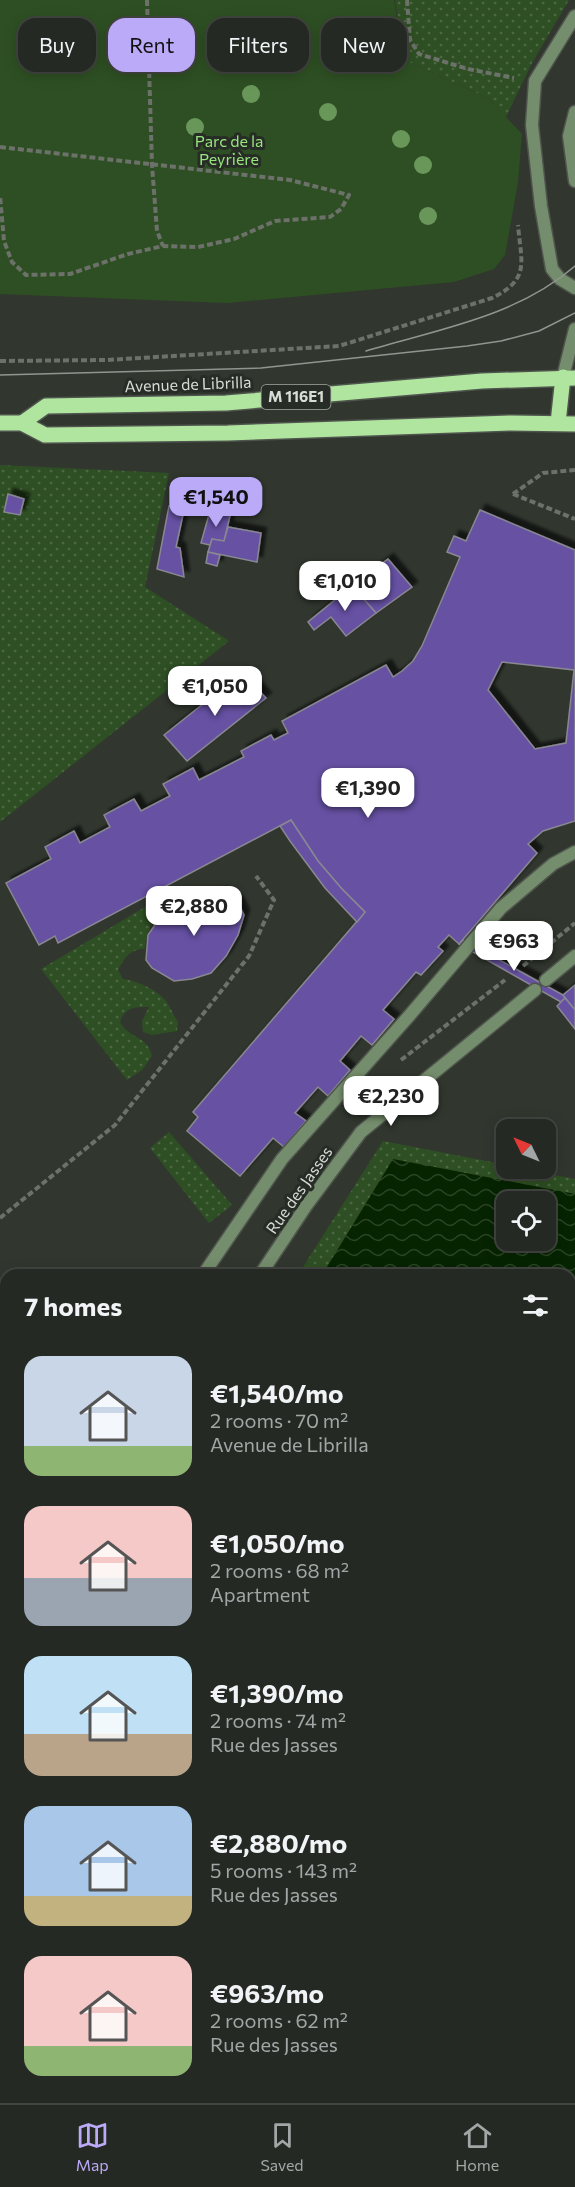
<!DOCTYPE html>
<html lang="en">
<head>
<meta charset="utf-8">
<style>
	:root { --surface:#252923; --page:#313530; --text:#f1f3f6; --muted:#a3a6a6; --line:#424541; --accent:#baaaf7 }
	body { margin:0; font-family:Commissioner,sans-serif; background:var(--page); color:var(--text); height:100vh; display:flex; flex-direction:column; font-size:22px; white-space:nowrap }
	* { box-sizing:border-box; margin:0 }
	p { font-size:20px; color:var(--muted) }
	.icon { flex:none; width:33px; height:33px; fill:none; stroke:currentColor; stroke-width:2; stroke-linecap:round; stroke-linejoin:round }
	.map { position:relative; flex:1; overflow:hidden }
	.drawer { position:absolute; left:0px; top:1269px; width:576px; height:834px; display:flex; flex-direction:column; background:var(--surface); border-radius:18px 18px 0 0; box-shadow:0 3px 15px #0003,0 0 0 2px var(--line) }
	.drawer>* { flex:none }
	.hud { position:absolute; left:18px; top:18px; width:540px; height:54px; display:flex; gap:12px }
	.needle { width:39px; rotate:313deg }
	.tools { position:absolute; left:496px; top:1119px; display:grid; gap:12px }
	.tools a { display:grid; place-items:center; width:60px; height:60px; border-radius:12px; background:var(--surface); box-shadow:0 3px 15px #0003,0 0 0 2px var(--line); font-size:30px }
	.price { position:absolute; translate:-50% -51px; padding:0 14px; border-radius:12px; background:#fff; color:#222; font-size:20px; line-height:39px; filter:drop-shadow(0 2px 3px #0008) }
	.price::after { content:''; position:absolute; left:50%; top:36px; width:18px; height:14px; margin-left:-9px; background:inherit; clip-path:polygon(0 0,100% 0,50% 100%) }
	.price.selected { background:var(--accent); color:#111 }
	ul { padding:0; list-style:none }
	li { display:flex; align-items:center; gap:18px; height:150px; padding:0 24px }
	li span { display:grid; place-items:center; flex:none; width:168px; height:120px; border-radius:18px; color:#555 }
	li>.icon { margin-inline-start:auto }
	span .icon { width:72px; height:72px; fill:#fffc; stroke-width:1 }
	li b { font-size:26px }
	h2 { display:flex; justify-content:space-between; align-items:center; height:72px; padding:0 24px; font-size:26px }
	.chip { padding:0 21px; border-radius:18px; background:var(--surface); box-shadow:0 3px 15px #0003,0 0 0 2px var(--line); font-size:21px; line-height:54px }
	.chip.selected { background:var(--accent); color:#111 }
	.tab-bar { display:flex; justify-content:space-around; align-items:center; height:84px; border-top:2px solid var(--line); background:var(--surface); font-size:16px; color:var(--muted) }
	.tab-bar a { display:grid; justify-items:center; gap:3px }
	.tab-bar .selected { color:var(--accent) }
	.map>svg:first-child { display:block }
</style>
</head>
<body>
<div class="map">
<svg width="575" height="2103" viewBox="0 0 575 2103">
	<defs>
		<pattern id="grass-dots" width="8" height="8" patternUnits="userSpaceOnUse" patternTransform="scale(1.5)"><rect width="8" height="8" fill="#2e4f23"/><path d="M2 2h.1M6 6h.1" fill="none" stroke="#4c6842" stroke-width="1.8" stroke-linecap="round"/></pattern>
		<pattern id="water-waves" width="16" height="10" patternUnits="userSpaceOnUse" patternTransform="scale(1.5)"><rect width="16" height="10" fill="#062400"/><path d="M0 5q4-4 8 0t8 0" fill="none" stroke="#2a4324"/></pattern>
		<filter id="shadow"><feDropShadow dx="5.5" dy="-5.5" stdDeviation="1.5" flood-color="#0009"/></filter>
	</defs>
	<rect width="100%" height="100%" fill="#31372f"/>
	<!-- grass -->
	<g fill="url(#grass-dots)" fill-rule="evenodd">
		<polygon points="395,0 569,0 532,63 506,117 488,98 404,60"/>
		<polygon points="0,465 169,473 145,587 229,641 0,822"/>
		<path d="M177,888l8,10c-24,13 -38,22 -40,51 -15,0 -20,8 -27,21l5,9c14,2 33,10 43,22 3,4 8,15 12,21l-1,9 -25,4 -9,-3 -1,-11 7,-14c-15,0 -24,0 -29,15 9,17 27,13 32,34l-10,14 -15,10 -86,-111z"/>
		<polygon points="169,1132 232,1205 209,1223 150,1148"/>
		<path d="M383,1141l124,24v3l15,1 53,10v639l-5,3v-546h-272zM507,1202h39v38h-39z"/>
		<polygon points="6,1848 6,2043 0,2046 0,1855"/>
		<polygon points="6,2062 6,2097 533,2097 534,2103 0,2103 0,2065"/>
	</g>
	<!-- park -->
	<polygon fill="#2e4f23" points="0,0 394,0 404,60 488,98 522,134 518,182 505,255 494,269 454,282 227,303 0,294"/>
	<!-- water -->
	<g fill="url(#water-waves)" fill-rule="evenodd">
		<path d="M393,1159l182,35v591l-5,3v-513h-248zM507,1202h39v38h-39z"/>
		<polygon points="6,1880 6,2008 0,2010 0,1887"/>
	</g>
	<!-- building -->
	<g fill="#6651a3" stroke="#898792" stroke-width="1.5" fill-rule="evenodd" filter="url(#shadow)">
		<polygon points="8,494 24,499 20,515 4,512"/>
		<polygon points="169,506 184,510 176,547 180,548 184,577 157,569"/>
		<path d="M480,510l95,40v271l-32,10 -15,13 9,9 -78,91 -10,-9 -11,12 5,4 -22,24 -5,-3 -33,38 11,9 -22,26 -11,-9 -21,25 10,9 -22,26 -10,-9 -23,26 11,8 -22,26 -11,-9 -33,38 -53,-45 11,-14 -5,-5 172,-200 -23,-23 -24,-28 -27,-41 -233,123 -3,-7 -16,9 -33,-62 45,-24 -6,-12 29,-16 6,12 30,-16 -6,-12 30,-16 7,12 29,-15 -7,-12 30,-16 6,12 45,-23 -3,-6 30,-16 3,5 14,-7 -6,-12 104,-56 7,12 9,-6 11,-10 9,-15 38,-89 -13,-5 7,-16 12,5zM502,662l72,8 -8,73 -31,6 -47,-59z"/>
		<polygon points="210,511 230,516 224,541 212,539 210,545 201,543"/>
		<polygon points="228,527 261,533 257,562 208,552 212,539 224,541"/>
		<polygon points="208,552 220,555 217,566 206,563"/>
		<polygon points="388,559 412,587 376,613 352,586"/>
		<polygon points="352,586 376,613 346,636 331,617 314,630 308,622"/>
		<polygon points="242,673 266,698 187,761 164,735"/>
		<polygon points="291,820 318,861 342,889 365,912 357,922 325,888 290,841 280,826"/>
		<polygon points="225,893 238,903 244,915 238,935 226,956 211,973 192,979 174,981 152,968 146,960 148,935 163,913 186,901 206,894"/>
		<polygon points="463,940 563,995 565,998 561,1002 459,944"/>
		<polygon points="575,985 575,1010 563,995"/>
		<polygon points="565,998 575,1010 575,1029 557,1006"/>
	</g>
	<g fill="none" stroke-linecap="round" stroke-linejoin="round">
		<!-- lane casing -->
		<g stroke="#4f554d" stroke-width="15">
			<g id="lane">
				<polyline points="575,16 535,81 532,125 541,206 552,269 560,279 575,288"/>
				<polyline points="575,112 569,136 575,181"/>
				<polyline points="563,377 575,329"/>
				<polyline points="203,1275 282,1159 409,1016 501,908 553,864 575,852"/>
				<polyline points="0,1579 6,1570"/>
				<polyline points="570,1840 575,1838"/>
				<polyline points="0,2056 6,2053"/>
			</g>
		</g>
		<!-- street casing -->
		<g stroke="#4f554d" stroke-width="15">
			<g id="street">
				<polyline points="546,980 575,956"/>
				<polyline points="260,1275 306,1206 361,1132 535,990"/>
				<polyline points="0,1656 6,1649"/>
				<polyline points="0,1691 6,1678"/>
			</g>
		</g>
		<!-- primary casing -->
		<g stroke="#4f554d" stroke-width="18">
			<g id="primary">
				<polyline points="0,423 22,423 45,435 228,433 510,423 575,424"/>
				<polyline points="22,423 46,406 226,403 482,381 575,378"/>
				<polyline points="558,423 563,377"/>
			</g>
		</g>
		<!-- path -->
		<g stroke="#6c716a" stroke-width="4" stroke-dasharray="6 3" stroke-linecap="butt">
			<polyline points="147,0 152,165 157,231 163,246"/>
			<polyline points="407,0 410,40 419,54 468,69 514,78"/>
			<polyline points="0,147 290,180 349,195 341,209 330,217 275,221 234,239 198,247 163,246 128,254 70,274 26,275 12,262 4,241 0,196"/>
			<path d="M0,361l107,-1 232,-14 153,-48c39,-19 29,-36 26,-73"/>
			<polyline points="513,494 543,473 575,470"/>
			<polyline points="513,494 575,519"/>
			<polyline points="523,966 575,923"/>
			<polyline points="401,1060 505,980"/>
			<polyline points="0,1218 115,1125 249,956 274,900 256,876"/>
			<polyline points="0,1619 6,1610"/>
		</g>
		<!-- lane -->
		<use href="#lane" stroke="#748d6c" stroke-width="12"/>
		<!-- street -->
		<use href="#street" stroke="#748d6c" stroke-width="12"/>
		<!-- primary -->
		<use href="#primary" stroke="#b0e59f" stroke-width="15"/>
		<!-- tram -->
		<g stroke="#90958f" stroke-width="1.5">
			<path d="M366,351c73,-22 150,-34 209,-85"/>
			<polyline points="0,375 261,368 467,346 501,341 539,331 575,313"/>
		</g>
	</g>
	<!-- trees -->
	<g fill="#69975a">
		<circle cx="233" cy="51" r="9"/>
		<circle cx="251" cy="94" r="9"/>
		<circle cx="328" cy="112" r="9"/>
		<circle cx="195" cy="127" r="9"/>
		<circle cx="401" cy="139" r="9"/>
		<circle cx="423" cy="165" r="9"/>
		<circle cx="428" cy="216" r="9"/>
	</g>
	<g text-anchor="middle" stroke-width="6" stroke-linejoin="round" paint-order="stroke">
		<!-- shield labels -->
		<rect fill="#272d26" stroke="#a3a8a2" stroke-width="1.5" x="261.5" y="385" width="69" height="24" rx="4.5"/>
		<g font-size="15" font-weight="bold" fill="#d8dcd7">
			<text x="296" y="402">M 116E1</text>
		</g>
		<!-- park labels -->
		<g font-size="16" fill="#97e57d" stroke="#272d26">
			<text x="229" y="147">Parc de la<tspan x="229" dy="18">Peyrière</tspan></text>
		</g>
		<!-- street labels -->
		<g font-size="16" fill="#d8dcd7" stroke="#272d26">
			<text transform="translate(188 384) rotate(-2)" y="6">Avenue de Librilla</text>
			<text transform="translate(299 1190) rotate(-55)" y="6">Rue des Jasses</text>
		</g>
	</g>
</svg>
<div class="tools">
<a><svg class="needle" viewBox="-14 -14 28 28"><path d="M0-13l5 13h-10z" fill="#e53935"/><path d="M0 13l5-13h-10z" fill="#a3a6a6"/></svg></a>
<a><svg class="icon" aria-label="locate" viewBox="0 0 24 24"><circle cx="12" cy="12" r="6"/><path d="M12 2v4M12 18v4M2 12h4M18 12h4"/></svg></a>
</div>
<b class="price selected" style="left:216px;top:528px">€1,540</b>
<b class="price" style="left:345px;top:612px">€1,010</b>
<b class="price" style="left:215px;top:717px">€1,050</b>
<b class="price" style="left:368px;top:819px">€1,390</b>
<b class="price" style="left:194px;top:937px">€2,880</b>
<b class="price" style="left:514px;top:972px">€963</b>
<b class="price" style="left:391px;top:1127px">€2,230</b>
<div class="hud">
<a class="chip">Buy</a>
<a class="chip selected">Rent</a>
<a class="chip">Filters</a>
<a class="chip">New</a>
</div>
<section class="drawer">
<h2>7 homes<svg class="icon" aria-label="filters" viewBox="0 0 24 24"><path d="M4 7h16M4 17h16"/><circle cx="9" cy="7" r="2"/><circle cx="15" cy="17" r="2"/></svg></h2>
<ul>
<li><span style="background:linear-gradient(#c9d6e8 75%,#8fb573 0)"><svg class="icon" aria-label="home" viewBox="0 0 24 24"><path d="M3 11l9-7 9 7M6 9v11h12V9"/></svg></span><div><b>€1,540/mo</b><p>2 rooms · 70 m²</p><p>Avenue de Librilla</p></div></li>
<li><span style="background:linear-gradient(#f6c9c9 60%,#9aa5b1 0)"><svg class="icon" aria-label="home" viewBox="0 0 24 24"><path d="M3 11l9-7 9 7M6 9v11h12V9"/></svg></span><div><b>€1,050/mo</b><p>2 rooms · 68 m²</p><p>Apartment</p></div></li>
<li><span style="background:linear-gradient(#bfe0f5 65%,#b9a48a 0)"><svg class="icon" aria-label="home" viewBox="0 0 24 24"><path d="M3 11l9-7 9 7M6 9v11h12V9"/></svg></span><div><b>€1,390/mo</b><p>2 rooms · 74 m²</p><p>Rue des Jasses</p></div></li>
<li><span style="background:linear-gradient(#a9c7e8 75%,#c2b280 0)"><svg class="icon" aria-label="home" viewBox="0 0 24 24"><path d="M3 11l9-7 9 7M6 9v11h12V9"/></svg></span><div><b>€2,880/mo</b><p>5 rooms · 143 m²</p><p>Rue des Jasses</p></div></li>
<li><span style="background:linear-gradient(#f6c9c9 75%,#8fb573 0)"><svg class="icon" aria-label="home" viewBox="0 0 24 24"><path d="M3 11l9-7 9 7M6 9v11h12V9"/></svg></span><div><b>€963/mo</b><p>2 rooms · 62 m²</p><p>Rue des Jasses</p></div></li>
</ul>
</section>
</div>
<nav class="tab-bar">
<a class="selected"><svg class="icon" aria-label="map" viewBox="0 0 24 24"><path d="M3 6l6-2 6 2 6-2v14l-6 2-6-2-6 2zM9 4v14M15 6v14"/></svg>Map</a>
<a><svg class="icon" aria-label="saved" viewBox="0 0 24 24"><path d="M7 4h10v16l-5-4-5 4z"/></svg>Saved</a>
<a><svg class="icon" aria-label="home" viewBox="0 0 24 24"><path d="M3 11l9-7 9 7M6 9v11h12V9"/></svg>Home</a>
</nav>
</body>
</html>
